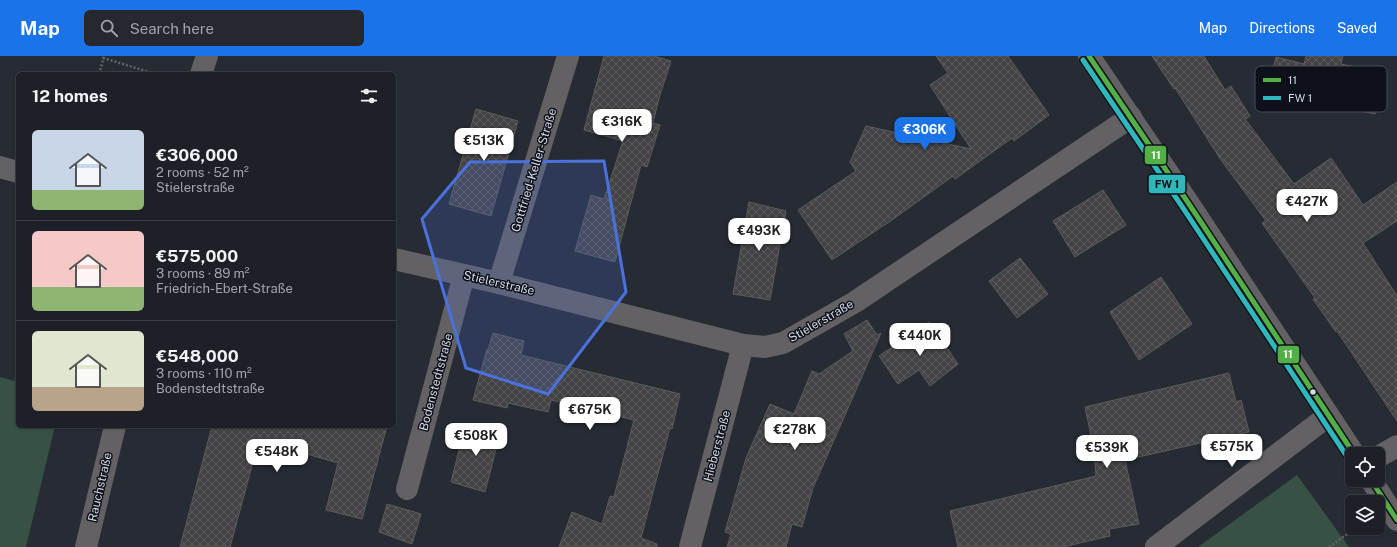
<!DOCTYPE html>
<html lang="en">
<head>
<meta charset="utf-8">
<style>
	:root { --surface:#1d2027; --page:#25282f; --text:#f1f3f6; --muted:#a0a3a7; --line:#3b3e44; --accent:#1a73e8 }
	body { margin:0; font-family:"Public Sans",sans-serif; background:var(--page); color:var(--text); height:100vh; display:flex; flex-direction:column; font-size:15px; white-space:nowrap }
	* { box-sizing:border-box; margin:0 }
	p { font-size:13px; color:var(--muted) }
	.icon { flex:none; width:22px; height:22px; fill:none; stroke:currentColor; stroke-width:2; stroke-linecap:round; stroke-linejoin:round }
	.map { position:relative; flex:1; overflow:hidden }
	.panel { position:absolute; left:16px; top:16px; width:380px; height:356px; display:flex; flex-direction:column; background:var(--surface); border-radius:6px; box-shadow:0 1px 3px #0004,0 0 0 1px var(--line) }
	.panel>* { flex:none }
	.tools { position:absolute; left:1345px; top:391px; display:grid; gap:8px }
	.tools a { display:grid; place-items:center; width:40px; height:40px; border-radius:6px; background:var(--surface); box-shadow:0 1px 3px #0004,0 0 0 1px var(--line); font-size:20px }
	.price { position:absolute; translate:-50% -34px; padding:0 9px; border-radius:8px; background:#fff; color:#222; font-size:13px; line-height:26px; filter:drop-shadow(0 1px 2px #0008) }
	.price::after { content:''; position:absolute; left:50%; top:24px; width:12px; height:9px; margin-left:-6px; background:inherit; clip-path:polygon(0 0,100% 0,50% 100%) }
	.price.selected { background:var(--accent); color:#fff }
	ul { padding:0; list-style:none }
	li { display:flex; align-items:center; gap:12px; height:100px; padding:0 16px }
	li+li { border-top:1px solid var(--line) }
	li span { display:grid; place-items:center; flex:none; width:112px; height:80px; border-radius:6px; color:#555 }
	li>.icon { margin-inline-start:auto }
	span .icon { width:48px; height:48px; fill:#fffc; stroke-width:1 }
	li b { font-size:17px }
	h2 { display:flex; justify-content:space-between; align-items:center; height:48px; padding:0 16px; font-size:17px }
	header { display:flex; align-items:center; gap:24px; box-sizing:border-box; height:56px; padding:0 20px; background:var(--accent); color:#fff }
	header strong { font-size:19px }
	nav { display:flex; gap:22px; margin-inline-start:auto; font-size:14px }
	.search { width:280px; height:36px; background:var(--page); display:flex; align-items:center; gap:10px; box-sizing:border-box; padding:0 14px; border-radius:6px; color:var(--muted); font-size:15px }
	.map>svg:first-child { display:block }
</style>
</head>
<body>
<header>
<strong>Map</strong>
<div class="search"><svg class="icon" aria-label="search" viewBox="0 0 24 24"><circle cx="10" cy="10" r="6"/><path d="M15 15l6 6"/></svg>Search here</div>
<nav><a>Map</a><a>Directions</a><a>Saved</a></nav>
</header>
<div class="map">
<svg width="1397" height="491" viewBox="0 0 1397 491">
	<defs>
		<pattern id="building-cross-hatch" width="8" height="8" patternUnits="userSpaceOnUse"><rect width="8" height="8" fill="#434244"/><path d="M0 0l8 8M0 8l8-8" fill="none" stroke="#5d5d5f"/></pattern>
	</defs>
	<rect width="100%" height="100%" fill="#272b34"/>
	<!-- grass -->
	<g fill="#375245">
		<polygon points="0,321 18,326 18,370 55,370 26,491 0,491"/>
		<polygon points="1297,419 1349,491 1198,491"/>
	</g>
	<!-- building -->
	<g fill="url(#building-cross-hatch)" stroke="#5d5c5c">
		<polygon points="604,0 654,0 671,5 659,42 653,67 660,69 647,111 641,109 615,206 575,195 591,139 604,143 623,85 584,74"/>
		<polygon points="936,0 1008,0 1049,59 1014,85 1012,82 955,123 953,120 892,164 832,204 798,154 856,115 850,106 866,70 971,93 930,29 948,17"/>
		<polygon points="1152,0 1204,0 1225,34 1231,30 1250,60 1245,63 1294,128 1331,102 1363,149 1397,126 1397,165 1363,187 1397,240 1397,365 1337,275 1336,276 1313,243 1315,242 1262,167 1266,165 1221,104 1175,32 1174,33"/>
		<polygon points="1306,0 1343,0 1341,8 1383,17 1375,58 1332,49 1332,47 1268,33 1276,1 1304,8"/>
		<polygon points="476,53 518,65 491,160 449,148"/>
		<polygon points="1103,134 1126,169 1075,201 1053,165"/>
		<polygon points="749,146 786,155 770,244 733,238"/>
		<polygon points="1020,202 1048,238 1017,262 989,225"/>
		<polygon points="1161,221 1192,268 1139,304 1110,256"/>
		<polygon points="867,264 877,279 881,277 813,432 802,471 792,468 786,491 727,491 731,478 725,476 746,402 770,348 794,358 812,315 819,318 853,295 844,278"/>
		<polygon points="929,266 958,308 930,330 919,314 898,328 879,300"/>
		<polygon points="493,277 524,285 521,299 680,338 672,373 670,372 641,482 657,488 657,491 559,491 572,456 602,468 610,440 614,441 634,364 551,344 548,356 508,347 507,352 473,344 487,293 488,294"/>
		<polygon points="1229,317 1236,346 1241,344 1249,376 1125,404 1139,468 1109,473 1110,480 1063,491 958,491 950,455 1096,420 1094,394 1085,351"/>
		<polygon points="212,370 387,370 362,463 326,454 338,407 259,384 230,491 180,491"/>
		<polygon points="465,370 502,370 485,436 451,426"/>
		<polygon points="387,448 421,458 412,488 379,476"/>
	</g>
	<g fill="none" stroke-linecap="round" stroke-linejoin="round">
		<!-- path -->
		<g stroke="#636368" stroke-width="2.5" stroke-dasharray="2 2" stroke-linecap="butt">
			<polyline points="103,2 156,18"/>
			<polyline points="99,18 104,0"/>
			<polyline points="1329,491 1356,472"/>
		</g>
		<!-- minor -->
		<g stroke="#636164" stroke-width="22">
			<polyline points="1089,0 1191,151 1354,398"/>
			<polyline points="201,18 207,0"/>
			<polyline points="0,111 18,116"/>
			<polyline points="394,203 499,227 743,289 765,291 783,287 855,246 1131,61"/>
			<polyline points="499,227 568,0"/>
			<polyline points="1378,401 1397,390"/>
			<polyline points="1371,424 1397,464"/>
			<polyline points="407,433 464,219"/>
			<polyline points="86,491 115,370"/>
			<polyline points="690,491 743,289"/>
			<polyline points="1156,491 1328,360"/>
		</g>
		<!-- bus-1 casing -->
		<g stroke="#0e1119" stroke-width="8">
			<g id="bus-1">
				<polyline points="1089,0 1191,151 1354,398"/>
				<polyline points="1371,424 1397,464"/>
			</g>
		</g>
		<!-- bus-2 casing -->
		<g stroke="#0e1119" stroke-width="8">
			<polyline id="bus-2" points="1083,4 1185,155 1348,402"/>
		</g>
		<!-- bus-1 -->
		<use href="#bus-1" stroke="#53b046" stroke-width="5"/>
		<!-- bus-2 -->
		<use href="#bus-2" stroke="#2fb7bc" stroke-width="5"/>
	</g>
	<!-- marked area -->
	<path fill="#4b71db" fill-opacity="0.2" stroke="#4b71db" stroke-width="3" stroke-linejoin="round" d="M604,105l22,131 -78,102 -82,-26 -44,-149 48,-57z"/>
	<!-- markers -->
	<circle fill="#d4d9e5" stroke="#0e1119" stroke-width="1.5" cx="1313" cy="336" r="3.5"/>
	<g text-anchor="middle" stroke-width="3" stroke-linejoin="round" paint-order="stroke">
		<!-- street labels -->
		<g font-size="12" fill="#d4d9e5" stroke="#0e1119">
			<text transform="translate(534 114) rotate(-73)" y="4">Gottfried-Keller-Straße</text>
			<text transform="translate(499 227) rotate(13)" y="4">Stielerstraße</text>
			<text transform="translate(821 265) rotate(-30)" y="4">Stielerstraße</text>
			<text transform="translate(436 326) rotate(-75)" y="4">Bodenstedtstraße</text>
			<text transform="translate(717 390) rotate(-75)" y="4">Hieberstraße</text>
			<text transform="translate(100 431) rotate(-77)" y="4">Rauchstraße</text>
		</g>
	</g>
	<!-- legend -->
	<rect x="1255" y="10" width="132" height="46" rx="6" fill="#0e1119" stroke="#494d56" stroke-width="1"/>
	<rect x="1263" y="22" width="18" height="4" fill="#53b046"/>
	<rect x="1263" y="40" width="18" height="4" fill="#2fb7bc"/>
	<g font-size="11" fill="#d4d9e5">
		<text x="1288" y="28">11</text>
		<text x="1288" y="46">FW 1</text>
	</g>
	<g stroke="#0e1119" stroke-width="1.5">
		<rect x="1144" y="89" width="23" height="20" rx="4" fill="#53b046"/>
		<rect x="1148" y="118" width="38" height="20" rx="4" fill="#2fb7bc"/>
		<rect x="1277" y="289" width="23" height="19" rx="4" fill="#53b046"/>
	</g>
	<g font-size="11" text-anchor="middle" font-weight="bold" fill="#fff">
		<text x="1156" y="103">11</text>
		<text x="1288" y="302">11</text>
	</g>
	<g font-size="11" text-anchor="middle" font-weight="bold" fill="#111">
		<text x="1167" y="132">FW 1</text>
	</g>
</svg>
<div class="tools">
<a><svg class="icon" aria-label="locate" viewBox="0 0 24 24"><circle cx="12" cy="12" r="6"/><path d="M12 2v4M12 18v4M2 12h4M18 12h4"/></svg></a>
<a><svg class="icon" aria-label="layers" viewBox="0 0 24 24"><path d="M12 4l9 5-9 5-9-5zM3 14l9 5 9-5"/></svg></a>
</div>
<b class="price" style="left:622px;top:87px">€316K</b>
<b class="price selected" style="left:925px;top:95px">€306K</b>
<b class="price" style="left:484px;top:106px">€513K</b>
<b class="price" style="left:1307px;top:167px">€427K</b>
<b class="price" style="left:759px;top:196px">€493K</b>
<b class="price" style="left:920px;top:301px">€440K</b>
<b class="price" style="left:590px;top:375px">€675K</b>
<b class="price" style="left:795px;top:395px">€278K</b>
<b class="price" style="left:476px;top:401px">€508K</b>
<b class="price" style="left:1232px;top:412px">€575K</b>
<b class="price" style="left:1107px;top:413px">€539K</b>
<b class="price" style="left:277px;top:417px">€548K</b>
<section class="panel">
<h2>12 homes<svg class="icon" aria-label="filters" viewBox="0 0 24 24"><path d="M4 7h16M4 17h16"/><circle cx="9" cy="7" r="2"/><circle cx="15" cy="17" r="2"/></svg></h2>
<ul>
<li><span style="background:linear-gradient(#c9d6e8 75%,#8fb573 0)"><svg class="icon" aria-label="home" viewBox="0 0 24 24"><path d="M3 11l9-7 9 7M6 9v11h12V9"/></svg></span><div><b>€306,000</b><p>2 rooms · 52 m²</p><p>Stielerstraße</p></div></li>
<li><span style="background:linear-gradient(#f6c9c9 70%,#8fb573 0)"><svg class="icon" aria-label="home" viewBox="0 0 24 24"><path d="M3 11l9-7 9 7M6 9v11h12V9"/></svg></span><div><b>€575,000</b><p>3 rooms · 89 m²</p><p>Friedrich-Ebert-Straße</p></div></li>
<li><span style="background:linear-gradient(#dfe7d0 70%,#b9a48a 0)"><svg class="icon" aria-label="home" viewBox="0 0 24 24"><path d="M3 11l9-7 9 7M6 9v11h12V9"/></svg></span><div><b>€548,000</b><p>3 rooms · 110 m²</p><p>Bodenstedtstraße</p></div></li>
</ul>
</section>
</div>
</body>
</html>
